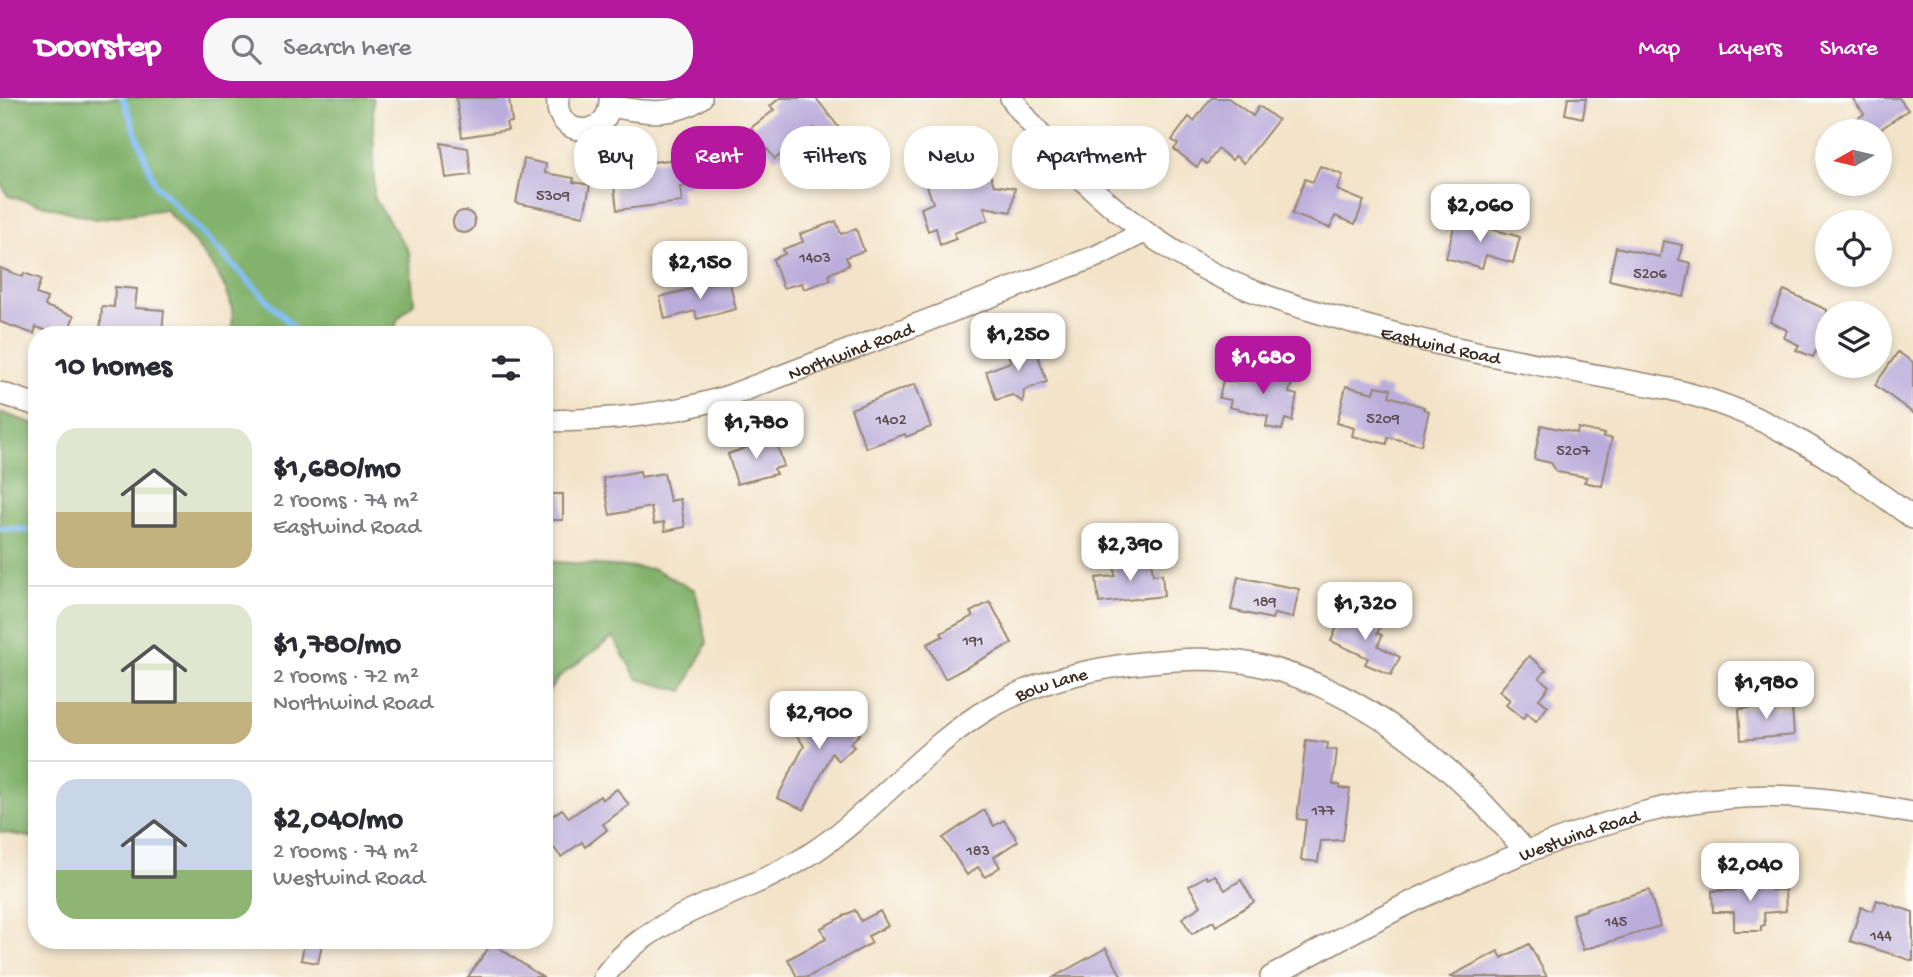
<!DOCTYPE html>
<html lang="en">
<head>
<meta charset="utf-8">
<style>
	:root { --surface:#fff; --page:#f7f7f7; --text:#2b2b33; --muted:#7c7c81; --line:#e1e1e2; --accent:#b5179e }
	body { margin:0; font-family:"Gochi Hand",sans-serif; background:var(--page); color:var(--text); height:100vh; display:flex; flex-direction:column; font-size:26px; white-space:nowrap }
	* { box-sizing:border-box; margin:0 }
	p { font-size:23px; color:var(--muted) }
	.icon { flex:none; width:38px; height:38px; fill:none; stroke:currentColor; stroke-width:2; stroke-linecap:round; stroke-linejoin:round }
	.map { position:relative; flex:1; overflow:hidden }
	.panel { position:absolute; left:28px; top:228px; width:525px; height:623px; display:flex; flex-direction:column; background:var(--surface); border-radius:28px; box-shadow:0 4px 10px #0003 }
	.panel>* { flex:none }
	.hud { position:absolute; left:574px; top:28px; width:665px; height:63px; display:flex; gap:14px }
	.needle { width:46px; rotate:262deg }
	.tools { position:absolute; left:1815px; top:21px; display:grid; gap:14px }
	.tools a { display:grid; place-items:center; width:77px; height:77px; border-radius:50%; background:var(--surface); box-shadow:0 4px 10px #0003; font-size:35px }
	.price { position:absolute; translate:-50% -60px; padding:0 16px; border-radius:14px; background:#fff; color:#222; font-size:23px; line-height:46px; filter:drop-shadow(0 2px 4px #0008) }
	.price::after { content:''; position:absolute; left:50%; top:42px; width:21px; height:16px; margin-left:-10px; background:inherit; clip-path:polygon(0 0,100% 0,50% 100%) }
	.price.selected { background:var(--accent); color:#fff }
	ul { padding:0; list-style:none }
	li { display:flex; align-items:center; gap:21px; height:175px; padding:0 28px }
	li+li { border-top:2px solid var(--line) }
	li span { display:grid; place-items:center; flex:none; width:196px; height:140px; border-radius:21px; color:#555 }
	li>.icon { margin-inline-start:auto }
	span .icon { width:84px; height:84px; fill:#fffc; stroke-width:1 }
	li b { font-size:30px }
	h2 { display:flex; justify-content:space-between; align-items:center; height:84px; padding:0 28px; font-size:30px }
	.tag { padding:0 24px; border-radius:28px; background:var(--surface); box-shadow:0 4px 10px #0003; font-size:24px; line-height:63px }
	.tag.selected { background:var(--accent); color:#fff }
	header { display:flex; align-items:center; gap:42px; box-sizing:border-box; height:98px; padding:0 35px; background:var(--accent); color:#fff }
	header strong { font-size:33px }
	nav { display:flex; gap:38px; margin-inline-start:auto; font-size:24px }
	.search { width:490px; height:63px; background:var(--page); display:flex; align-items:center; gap:18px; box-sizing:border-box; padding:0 24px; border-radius:28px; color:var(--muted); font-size:26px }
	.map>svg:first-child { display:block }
</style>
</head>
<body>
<header>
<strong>Doorstep</strong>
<div class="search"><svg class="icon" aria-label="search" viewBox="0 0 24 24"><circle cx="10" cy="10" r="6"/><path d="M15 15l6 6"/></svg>Search here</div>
<nav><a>Map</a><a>Layers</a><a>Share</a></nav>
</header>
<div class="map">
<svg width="1913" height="879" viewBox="0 0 1913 879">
	<rect width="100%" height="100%" fill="#fdfcf7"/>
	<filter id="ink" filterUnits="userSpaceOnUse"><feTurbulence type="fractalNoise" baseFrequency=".0143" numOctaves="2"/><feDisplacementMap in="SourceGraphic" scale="14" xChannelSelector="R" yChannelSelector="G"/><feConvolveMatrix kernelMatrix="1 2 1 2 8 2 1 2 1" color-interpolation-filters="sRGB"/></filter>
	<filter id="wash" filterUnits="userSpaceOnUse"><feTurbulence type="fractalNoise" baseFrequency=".00686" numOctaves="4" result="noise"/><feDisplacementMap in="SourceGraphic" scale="28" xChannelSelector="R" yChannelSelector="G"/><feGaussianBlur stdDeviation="1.57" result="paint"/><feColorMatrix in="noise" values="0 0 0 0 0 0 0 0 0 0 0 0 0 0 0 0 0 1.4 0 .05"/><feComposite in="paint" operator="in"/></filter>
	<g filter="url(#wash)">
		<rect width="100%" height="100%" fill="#f3e3c8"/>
		<!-- forest -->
		<g fill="#82b26c" stroke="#5e6e45" stroke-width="2">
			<path d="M0,0h373l1,100 35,54 5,51 -17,17 -3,14h-164c16,-42 -39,-94 -65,-125l-69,10 -88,-23 -8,-15z"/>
			<polygon points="0,314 37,327 35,740 0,734"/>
			<polygon points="544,463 654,471 695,492 707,545 683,593 637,581 613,539 559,579 544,600"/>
		</g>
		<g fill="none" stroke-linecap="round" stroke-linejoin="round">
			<!-- stream -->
			<g stroke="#82bdf4" stroke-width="6">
				<polyline points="123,0 155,86 292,228 290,236"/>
				<polyline points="0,430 37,433"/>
			</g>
		</g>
		<g id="blocks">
			<!-- building -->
			<g fill="#bbaddb">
				<polygon points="456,0 509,0 512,24 506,25 508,32 462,39"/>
				<polygon points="780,0 816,0 840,31 825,44 814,30 775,61 751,30 774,12 770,8"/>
				<polygon points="1211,0 1228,0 1253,18 1259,8 1278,22 1244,65 1235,58 1232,62 1218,51 1207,66 1202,62 1197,69 1174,51 1178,46 1172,42 1189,19 1194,23"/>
				<polygon points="1568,0 1586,0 1583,20 1565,16"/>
				<polygon points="1852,0 1899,0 1908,12 1878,33 1839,33 1864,16"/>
				<polygon points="441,45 468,50 471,77 446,80"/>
				<polygon points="524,61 546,66 545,75 574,80 573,84 590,87 584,118 516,105"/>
				<polygon points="669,62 688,62 691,87 680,89 682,104 617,112 612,71 628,69 628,67"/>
				<polygon points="1320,68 1343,77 1337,92 1364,103 1355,126 1335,118 1330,130 1292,116 1305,81 1313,84"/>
				<polygon points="971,72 975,82 990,76 994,87 1015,90 1011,114 984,109 988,122 954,135 956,141 940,147 936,130 928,133 921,110 933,105 927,88"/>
				<circle cx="464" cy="124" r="11"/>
				<polygon points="1456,121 1520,139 1513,165 1486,157 1482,170 1446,160"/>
				<polygon points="836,123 841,136 856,131 864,153 846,159 849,167 829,176 830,182 804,191 802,185 783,190 773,161 785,156 783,151 803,144 800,136"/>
				<polygon points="1663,143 1682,147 1679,162 1691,165 1684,199 1609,182 1616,149 1660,159"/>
				<polygon points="0,170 23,179 24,175 41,181 36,196 47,200 45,208 74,218 67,236 56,236 36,229 34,236 0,224"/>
				<polygon points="729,181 736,211 697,221 695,213 665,221 660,199"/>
				<polygon points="115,189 137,191 135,210 164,212 162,236 100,236 102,208 114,209"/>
				<polygon points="1784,192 1827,212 1827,258 1816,253 1813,259 1796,252 1799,247 1784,240 1787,232 1770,224"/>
				<polygon points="1033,243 1047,284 1024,292 1023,304 1012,297 996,302 986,273 1011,264 1008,256 1018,252 1017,249"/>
				<polygon points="1898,254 1913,264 1913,315 1875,287"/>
				<polygon points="1256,269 1274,273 1274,276 1293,280 1289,295 1297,297 1292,323 1285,321 1282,332 1266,329 1268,318 1229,309 1231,302 1219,300 1223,282 1234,284 1234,281 1242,282 1243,277 1254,280"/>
				<polygon points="915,286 931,329 906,339 905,336 866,350 851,311"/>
				<polygon points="1346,288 1374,295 1376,288 1391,291 1389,298 1424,309 1423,311 1429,313 1421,347 1388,339 1387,346 1352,338 1354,330 1337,325"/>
				<polygon points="1541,327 1577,335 1578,330 1604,336 1603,339 1612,340 1602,388 1584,384 1587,379 1557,374 1551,365 1534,361"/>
				<polygon points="775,340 784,368 774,371 776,376 737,386 728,356"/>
				<polygon points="640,373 641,379 664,375 670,403 680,401 685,429 665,433 664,424 654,426 651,409 610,417 603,380"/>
				<rect x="544" y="396" width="19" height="26"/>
				<polygon points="1151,462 1153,477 1162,476 1164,498 1099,505 1096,480 1115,478 1114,466"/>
				<polygon points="1238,479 1299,491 1293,520 1274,516 1272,521 1231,512"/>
				<polygon points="990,504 1012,545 945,581 927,546 943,538 941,535 973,518 970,514"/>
				<polygon points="1356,514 1382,526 1377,535 1382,537 1378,548 1400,559 1391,577 1365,566 1368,560 1331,543 1341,519 1352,523"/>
				<polygon points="1529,558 1546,572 1539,580 1549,588 1539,601 1548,608 1536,623 1527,615 1523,621 1506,607 1510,602 1499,593"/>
				<polygon points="1771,600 1772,611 1792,609 1794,637 1741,642 1739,611 1756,609 1755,602"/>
				<polygon points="844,602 860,619 853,626 860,636 850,645 854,649 839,663 832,655 804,712 777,700 804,648 792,630 802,619 807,625 820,612 825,618"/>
				<polygon points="1306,642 1328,645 1327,651 1337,652 1333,686 1340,687 1340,690 1350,691 1343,742 1321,743 1318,764 1301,762 1306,722 1297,721"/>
				<polygon points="617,691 629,707 603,726 607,732 585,749 582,744 561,759 544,737 544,724 562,711 569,720 600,698 602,702"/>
				<polygon points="984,712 994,728 1004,722 1018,743 994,759 1000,769 985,779 978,769 967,777 943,740"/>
				<polygon points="1215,777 1225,792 1241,782 1254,804 1216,828 1213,823 1192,836 1182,820 1201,808 1189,788 1206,778 1208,781"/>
				<polygon points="1754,777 1763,785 1771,785 1771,792 1785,792 1786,813 1764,815 1765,827 1761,828 1761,833 1734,833 1734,814 1713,814 1712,793 1735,792 1735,785 1743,785"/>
				<polygon points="1649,792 1660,828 1583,852 1572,816 1586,812 1586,810"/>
				<polygon points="1877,802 1913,814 1913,863 1850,843 1861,809 1873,813"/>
				<polygon points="855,812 861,823 880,813 888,828 868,838 872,845 808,879 797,879 788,861 826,841 821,830"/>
				<polygon points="305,842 323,842 318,865 301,862"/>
				<polygon points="492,845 542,879 468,879"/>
				<polygon points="1529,846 1547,879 1449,879 1498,853 1502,860"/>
				<polygon points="1106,850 1122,879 1054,879"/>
			</g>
		</g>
	</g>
	<g filter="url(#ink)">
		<use href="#blocks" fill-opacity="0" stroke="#978673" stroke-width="2"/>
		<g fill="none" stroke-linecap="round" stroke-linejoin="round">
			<!-- street casing -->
			<g stroke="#978673" stroke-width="24">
				<g id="street">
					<path d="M558,0c-5,41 54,43 52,0"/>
					<path id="s1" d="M1011,0c51,69 112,126 188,168 43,24 92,39 139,52 109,32 221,50 332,71 99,23 163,70 243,129"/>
					<path d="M610,8c32,6 63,12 91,-8"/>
					<polyline points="0,295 37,307"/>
					<path id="s2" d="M544,323c64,-1 120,-5 182,-24l371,-141 47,-24"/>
					<path id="s3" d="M604,879c47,-67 143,-80 208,-124 65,-43 113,-108 181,-147 43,-24 92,-36 140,-42 41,-5 84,-8 125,1 105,24 201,104 267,186"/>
					<path id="s4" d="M1271,879c93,-53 186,-101 287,-137 55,-20 112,-38 170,-42 63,-6 124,4 185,15"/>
				</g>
			</g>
			<!-- street -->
			<use href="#street" stroke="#fff" stroke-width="21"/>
		</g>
	</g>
	<g text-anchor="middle" stroke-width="5" stroke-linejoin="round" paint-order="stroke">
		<!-- number labels -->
		<g font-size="16" fill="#5b4b4d">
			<text x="553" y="102">5309</text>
			<text x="815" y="164">1403</text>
			<text x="1650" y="180">5206</text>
			<text x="1383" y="325">5209</text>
			<text x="891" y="326">1402</text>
			<text x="1573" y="357">5207</text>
			<text x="1265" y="508">189</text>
			<text x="973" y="547">191</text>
			<text x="1323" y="717">177</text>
			<text x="978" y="757">183</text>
			<text x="1616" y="828">145</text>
			<text x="1881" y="842">144</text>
		</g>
		<!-- street labels -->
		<g font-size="19" fill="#3b2a1e" stroke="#fdfcf7">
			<text dy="7" stroke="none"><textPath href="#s1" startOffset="509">Eastwind Road</textPath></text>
			<text dy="7" stroke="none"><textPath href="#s2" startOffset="317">Northwind Road</textPath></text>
			<text dy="7" stroke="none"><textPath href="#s3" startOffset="541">Bow Lane</textPath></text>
			<text dy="7" stroke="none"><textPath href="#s4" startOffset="340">Westwind Road</textPath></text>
		</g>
	</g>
</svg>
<div class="tools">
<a><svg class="needle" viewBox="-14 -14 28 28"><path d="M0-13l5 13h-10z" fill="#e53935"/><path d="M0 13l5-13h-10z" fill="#7c7c81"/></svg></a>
<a><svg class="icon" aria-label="locate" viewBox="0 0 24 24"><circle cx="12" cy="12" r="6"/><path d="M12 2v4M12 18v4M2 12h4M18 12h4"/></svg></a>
<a><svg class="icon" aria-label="layers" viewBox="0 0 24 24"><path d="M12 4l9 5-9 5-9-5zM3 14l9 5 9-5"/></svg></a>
</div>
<b class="price" style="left:1480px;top:146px">$2,060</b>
<b class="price" style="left:700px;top:203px">$2,150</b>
<b class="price" style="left:1018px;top:275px">$1,250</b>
<b class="price selected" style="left:1263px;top:298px">$1,680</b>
<b class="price" style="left:756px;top:363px">$1,780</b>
<b class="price" style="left:1130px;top:485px">$2,390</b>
<b class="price" style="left:1365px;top:544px">$1,320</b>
<b class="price" style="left:1766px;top:623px">$1,980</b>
<b class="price" style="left:819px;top:653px">$2,900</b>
<b class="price" style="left:1750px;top:805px">$2,040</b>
<div class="hud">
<a class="tag">Buy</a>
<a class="tag selected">Rent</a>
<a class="tag">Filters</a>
<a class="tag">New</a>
<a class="tag">Apartment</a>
</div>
<section class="panel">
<h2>10 homes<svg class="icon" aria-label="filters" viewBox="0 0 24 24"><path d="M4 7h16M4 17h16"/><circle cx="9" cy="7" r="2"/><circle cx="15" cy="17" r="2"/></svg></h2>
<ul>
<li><span style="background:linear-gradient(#dfe7d0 60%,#c2b280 0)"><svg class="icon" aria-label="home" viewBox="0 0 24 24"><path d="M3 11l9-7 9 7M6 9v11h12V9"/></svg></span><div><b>$1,680/mo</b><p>2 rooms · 74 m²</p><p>Eastwind Road</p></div></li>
<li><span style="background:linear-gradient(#dfe7d0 70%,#c2b280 0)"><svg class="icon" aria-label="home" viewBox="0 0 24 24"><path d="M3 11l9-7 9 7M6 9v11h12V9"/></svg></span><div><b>$1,780/mo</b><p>2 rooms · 72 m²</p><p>Northwind Road</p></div></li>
<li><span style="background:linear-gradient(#c9d6e8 65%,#8fb573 0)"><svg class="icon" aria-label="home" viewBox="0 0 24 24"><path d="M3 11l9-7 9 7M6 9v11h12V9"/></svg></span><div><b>$2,040/mo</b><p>2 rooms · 74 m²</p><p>Westwind Road</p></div></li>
</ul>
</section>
</div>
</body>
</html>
